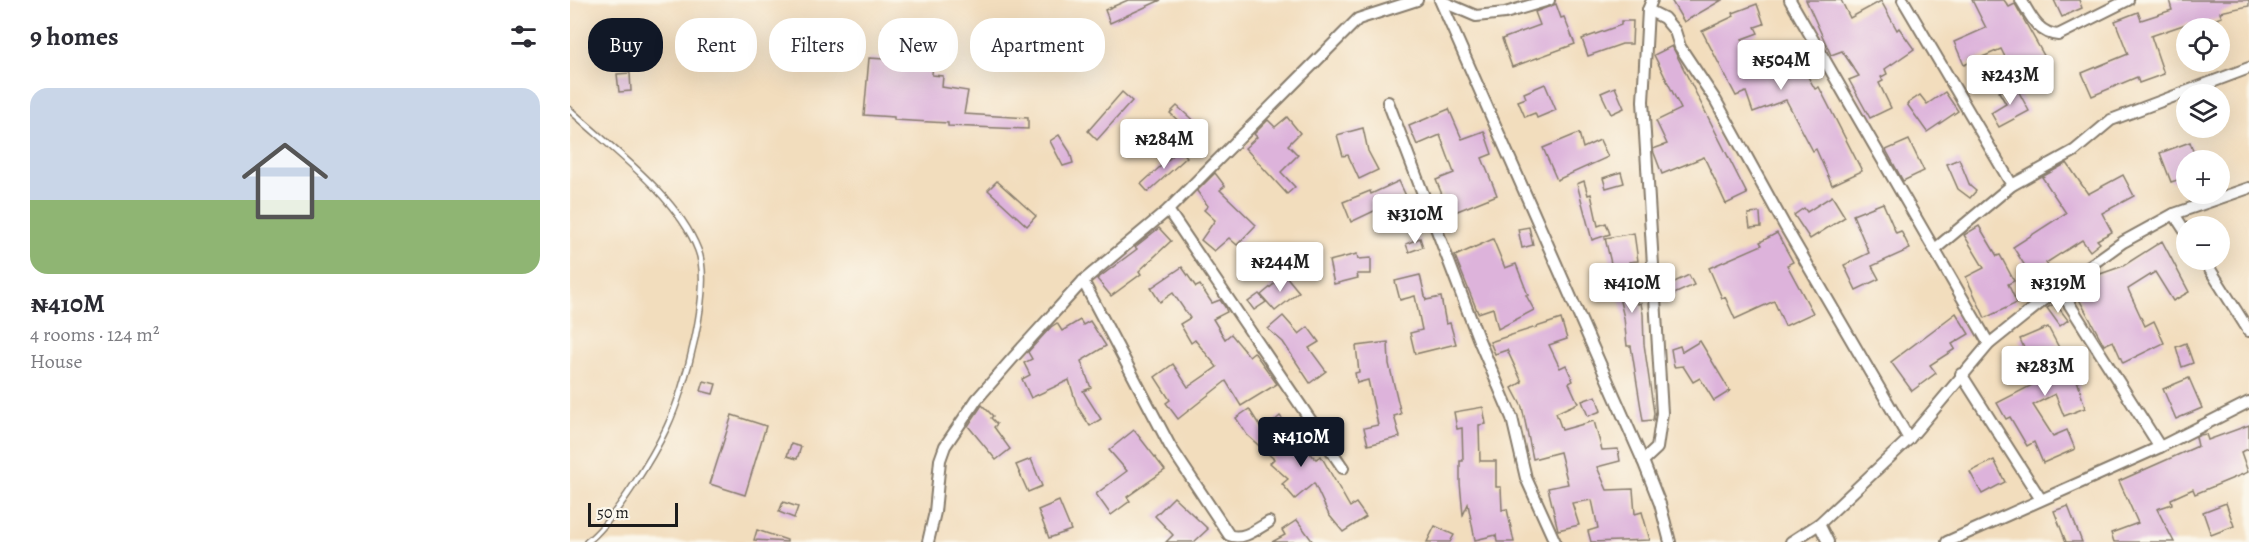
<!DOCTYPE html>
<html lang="en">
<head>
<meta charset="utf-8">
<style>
	:root { --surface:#fff; --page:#f7f7f7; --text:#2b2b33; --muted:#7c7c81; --line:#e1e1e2; --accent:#111827 }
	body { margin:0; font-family:Alegreya,serif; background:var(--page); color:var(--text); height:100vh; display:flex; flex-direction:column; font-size:22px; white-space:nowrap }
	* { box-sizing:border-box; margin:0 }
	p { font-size:20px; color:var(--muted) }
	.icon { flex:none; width:33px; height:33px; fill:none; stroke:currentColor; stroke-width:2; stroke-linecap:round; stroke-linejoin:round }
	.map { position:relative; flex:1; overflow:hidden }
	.sheet { display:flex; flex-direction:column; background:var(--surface); width:570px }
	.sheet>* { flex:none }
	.banner { position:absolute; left:18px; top:18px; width:570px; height:54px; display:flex; gap:12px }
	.fabs { position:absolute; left:1606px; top:18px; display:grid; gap:12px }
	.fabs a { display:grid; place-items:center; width:54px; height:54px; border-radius:50%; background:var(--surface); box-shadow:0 6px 24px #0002; font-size:30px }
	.scale { position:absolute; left:18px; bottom:15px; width:90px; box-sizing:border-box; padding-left:6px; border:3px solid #1c1c1c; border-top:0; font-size:16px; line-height:21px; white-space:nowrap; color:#1c1c1c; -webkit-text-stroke:4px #fbf7ec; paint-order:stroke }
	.price { position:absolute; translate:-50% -51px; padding:0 14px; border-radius:6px; background:#fff; color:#222; font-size:20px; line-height:39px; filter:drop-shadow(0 2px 3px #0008) }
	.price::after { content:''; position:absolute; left:50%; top:36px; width:18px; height:14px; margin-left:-9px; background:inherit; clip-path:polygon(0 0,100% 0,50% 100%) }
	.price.active { background:var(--accent); color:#fff }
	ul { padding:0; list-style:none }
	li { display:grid; align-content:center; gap:12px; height:318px; padding:0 30px }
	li+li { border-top:2px solid var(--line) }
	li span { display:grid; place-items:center; height:186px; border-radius:18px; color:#555 }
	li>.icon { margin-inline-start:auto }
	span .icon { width:108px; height:108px; fill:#fffc; stroke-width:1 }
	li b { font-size:26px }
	h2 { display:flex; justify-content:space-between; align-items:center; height:72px; padding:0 30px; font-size:26px }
	.tag { padding:0 21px; border-radius:24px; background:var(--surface); box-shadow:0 6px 24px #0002; font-size:21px; line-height:54px }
	.tag.active { background:var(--accent); color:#fff }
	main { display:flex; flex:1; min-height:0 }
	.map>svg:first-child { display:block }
</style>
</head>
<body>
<main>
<section class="sheet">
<h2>9 homes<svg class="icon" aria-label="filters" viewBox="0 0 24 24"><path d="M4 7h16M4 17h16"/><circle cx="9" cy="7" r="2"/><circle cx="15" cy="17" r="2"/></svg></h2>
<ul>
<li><span style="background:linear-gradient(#c9d6e8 60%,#8fb573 0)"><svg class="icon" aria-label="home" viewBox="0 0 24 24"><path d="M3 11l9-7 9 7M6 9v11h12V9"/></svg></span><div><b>₦410M</b><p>4 rooms · 124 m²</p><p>House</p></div></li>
</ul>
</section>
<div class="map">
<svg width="1679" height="542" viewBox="0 0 1679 542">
	<rect width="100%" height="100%" fill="#fbf7ec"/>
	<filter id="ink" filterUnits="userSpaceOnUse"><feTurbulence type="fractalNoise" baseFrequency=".0167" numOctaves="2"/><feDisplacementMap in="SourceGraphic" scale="12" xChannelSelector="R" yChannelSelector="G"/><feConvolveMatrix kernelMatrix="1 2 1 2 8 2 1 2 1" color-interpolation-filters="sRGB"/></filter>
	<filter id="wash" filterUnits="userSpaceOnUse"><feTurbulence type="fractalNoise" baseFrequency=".008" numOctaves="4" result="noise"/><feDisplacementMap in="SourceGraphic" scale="24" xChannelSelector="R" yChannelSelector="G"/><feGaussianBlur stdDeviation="1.35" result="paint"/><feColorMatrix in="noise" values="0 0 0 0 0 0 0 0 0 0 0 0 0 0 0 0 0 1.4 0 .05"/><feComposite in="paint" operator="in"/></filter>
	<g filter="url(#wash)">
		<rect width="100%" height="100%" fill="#f2ddbd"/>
		<g id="blocks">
			<!-- building -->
			<g fill="#ddb3db">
				<polygon points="558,0 591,0 540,23 535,10"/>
				<polygon points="1101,0 1152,0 1114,22"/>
				<polygon points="1236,0 1271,0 1280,18 1311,1 1327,30 1329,28 1344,49 1315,69 1317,74 1311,77 1313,81 1309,83 1321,108 1300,118 1279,80 1289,76 1272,51 1261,55"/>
				<polygon points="1402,0 1434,0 1439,7 1445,4 1477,61 1445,77 1431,49 1394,65 1384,42 1416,28"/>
				<polygon points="1484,0 1509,0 1512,8 1492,17"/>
				<polygon points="1599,0 1679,0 1679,6 1650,12 1652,17 1621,28 1619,23 1581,36 1594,74 1569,83 1567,77 1522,96 1512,73 1558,54 1545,21 1568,12 1571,20 1602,10"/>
				<polygon points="986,4 991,18 994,17 1005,44 942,67 932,39 970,25 965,12"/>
				<polygon points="1187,4 1194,24 1185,27 1188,33 1172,39 1190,73 1225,54 1245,89 1249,87 1292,171 1262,185 1246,149 1243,151 1216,100 1183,112 1176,92 1166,96 1132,31 1164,16 1163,13"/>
				<polygon points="1051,21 1063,21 1062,44 1052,44 1018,56 1012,39 1051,25"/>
				<polygon points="313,28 329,30 328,42 312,40"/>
				<polygon points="1102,46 1177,194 1156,204 1134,157 1092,174 1084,153 1083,149 1097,144 1086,121 1111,109 1084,55"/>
				<polygon points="299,58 363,62 362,75 373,76 372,87 398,91 394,114 458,118 458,129 378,126 378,123 324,120 324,117 294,115"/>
				<polygon points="60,73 61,91 49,92 47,74"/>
				<polygon points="1444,83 1459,111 1429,127 1421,113 1436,104 1429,92"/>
				<polygon points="975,84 986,110 967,118 965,113 955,117 948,101 956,98 954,93"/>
				<polygon points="1045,87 1054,108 1041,114 1031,93"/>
				<polygon points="552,92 562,101 527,140 518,131"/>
				<polygon points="1375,92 1388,111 1357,132 1337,104 1350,95 1357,104"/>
				<polygon points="607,106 627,124 620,132 600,113"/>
				<polygon points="879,109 892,139 914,131 922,154 912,158 927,195 880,214 866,180 884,173 870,135 847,145 839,126"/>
				<polygon points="717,117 730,133 718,145 728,155 711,172 725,187 717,194 675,148 687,137 684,134 698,120 705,127"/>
				<polygon points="793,128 798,151 808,170 789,179 778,155 773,156 767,135"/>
				<polygon points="1009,133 1013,148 1030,140 1038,157 987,180 973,148"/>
				<polygon points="489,135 500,152 503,163 493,166 480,141"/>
				<polygon points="1339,140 1354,171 1333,181 1316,150"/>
				<polygon points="1620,142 1626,160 1617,160 1617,177 1601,182 1590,153"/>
				<polygon points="610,149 617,157 578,192 571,184"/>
				<polygon points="1389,159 1400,186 1406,191 1400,198 1388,189 1377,164"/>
				<polygon points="1497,163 1518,194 1553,175 1564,196 1532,213 1542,232 1527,240 1530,243 1520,251 1512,240 1476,263 1479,267 1462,277 1443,247 1496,213 1472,177"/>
				<polygon points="1051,172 1054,183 1036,188 1033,178"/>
				<polygon points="645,173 655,186 650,190 686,225 667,245 659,238 644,251 631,240 645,220 634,210 638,206 627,191"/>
				<polygon points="427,181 466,216 457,226 418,190"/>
				<polygon points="829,181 836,196 781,222 773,202 800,191 801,194"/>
				<polygon points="1014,181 1018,195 1021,194 1028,226 1036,223 1040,234 1022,240 1007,184"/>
				<polygon points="1262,196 1275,217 1240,239 1224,215 1234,208 1237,212"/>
				<polygon points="1313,203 1326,233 1331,231 1340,249 1302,266 1309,279 1286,290 1274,265 1299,253 1283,215"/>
				<polygon points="1190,213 1191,227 1180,228 1178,214"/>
				<polygon points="1409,226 1427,256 1430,255 1444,281 1438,284 1447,303 1415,318 1396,277 1414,268 1394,235"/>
				<polygon points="959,227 963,245 952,248 948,229"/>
				<polygon points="589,228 601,241 569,271 571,274 541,296 527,279 567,249 565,247"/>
				<polygon points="1064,233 1068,261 1059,262 1068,304 1071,303 1073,314 1074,344 1084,413 1083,420 1073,421 1061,346 1057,346 1054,318 1035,238"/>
				<polygon points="1207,233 1223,262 1217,265 1243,313 1215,326 1204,301 1165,319 1155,297 1152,298 1139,268 1192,245 1190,242"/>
				<polygon points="850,238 853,247 839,252 836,244"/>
				<polygon points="923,239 935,268 946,264 958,295 956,295 964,310 928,329 923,308 908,313 885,256"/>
				<polygon points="1592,241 1619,292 1603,301 1585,272 1558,289 1575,326 1584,321 1594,343 1553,363 1543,341 1534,345 1504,290 1517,283 1516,279 1553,266"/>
				<polygon points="787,254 788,259 801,258 801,274 787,274 788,278 764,284 759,261"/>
				<polygon points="612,267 626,287 630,285 642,303 650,300 655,307 657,312 643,319 655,339 661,334 679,356 684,352 707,384 671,406 656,381 608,419 596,403 600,400 585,377 603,364 618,387 647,367 625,340 621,343 610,324 620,318 603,293 590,302 581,288"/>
				<polygon points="715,275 729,292 705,311 691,295"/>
				<polygon points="850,275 856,300 871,297 876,324 880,323 886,344 845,354 840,333 852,330 845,296 830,300 825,281"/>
				<polygon points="1119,275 1124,285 1102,295 1098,285"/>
				<polygon points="689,294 696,302 684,310 678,302"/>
				<polygon points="1485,303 1498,320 1490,326 1477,308"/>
				<polygon points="1386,313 1399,334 1382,344 1385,349 1360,365 1366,373 1342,391 1321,362"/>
				<polygon points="713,316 729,334 738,327 749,342 739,348 756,371 740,383 713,342 698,329"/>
				<polygon points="991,319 997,339 979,345 990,368 996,365 1003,381 999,383 1008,403 986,413 992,430 1024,421 1032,450 1048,449 1050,461 1027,467 1037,490 1063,489 1065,514 1072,512 1080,540 1021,542 1018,531 1028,528 1022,500 1002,503 1009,525 988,530 978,488 998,484 990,452 963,459 952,407 942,388 952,382 937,350 925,354 920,342"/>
				<polygon points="510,320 513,325 520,321 536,346 511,361 521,388 513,391 531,419 520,426 507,406 499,380 461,398 452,379 460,375 454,363 462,359 458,352 481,327 487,323 492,331"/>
				<polygon points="1478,327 1508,383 1515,408 1494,416 1485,394 1463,405 1483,436 1497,430 1505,449 1473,463 1464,442 1457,446 1440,417 1436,419 1427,403 1474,379 1464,362 1461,364 1450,339"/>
				<polygon points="1130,341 1160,391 1144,401 1130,378 1123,382 1113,366 1104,367 1101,349 1110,346 1112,352"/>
				<polygon points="818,342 819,364 831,414 824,416 830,437 798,445 794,428 808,425 798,380 787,383 785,373 789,372 786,346"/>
				<polygon points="1616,343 1623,363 1612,367 1606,347"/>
				<polygon points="1619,378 1632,408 1606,419 1593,389"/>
				<polygon points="134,381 146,384 143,394 131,391"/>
				<polygon points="1026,396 1031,411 1018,416 1012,401"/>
				<polygon points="412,405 423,416 421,418 427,424 424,427 440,449 426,460 398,426"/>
				<polygon points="913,407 916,424 909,425 910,461 926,461 926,487 931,487 932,510 937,509 944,542 927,542 926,535 905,540 898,504 893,515 890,483 890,461 893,461 892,428 887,429 884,412"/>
				<polygon points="679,409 693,431 710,416 724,432 720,435 746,459 751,456 780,507 786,503 796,517 773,532 759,515 744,483 725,499 712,484 718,479 700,463 704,459 677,435 666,418"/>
				<polygon points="162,415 196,426 175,495 140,484"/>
				<polygon points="1679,425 1679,449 1671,452 1678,472 1625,494 1623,489 1601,499 1602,504 1587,509 1604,542 1544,542 1541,533 1568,523 1549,481 1628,446 1626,437 1630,435 1636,434 1638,440"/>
				<polygon points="564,430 595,470 557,497 560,501 541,515 526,494 557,471 539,450"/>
				<polygon points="221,444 231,447 227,459 217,456"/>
				<polygon points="461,459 472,486 458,492 446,465"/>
				<polygon points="1424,460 1435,482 1412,494 1400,472"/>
				<polygon points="604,497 638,529 624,542 596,542 603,535 585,516"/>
				<polygon points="489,501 501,530 479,538 468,510"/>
				<polygon points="213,502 228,507 224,518 209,512"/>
				<polygon points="1656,503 1664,526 1641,535 1633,512"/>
				<polygon points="1498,506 1512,542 1496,542 1484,511"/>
				<polygon points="727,520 743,542 702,542 715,535 712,530"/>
				<polygon points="865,526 884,535 880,542 857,542"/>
				<polygon points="187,530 217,540 217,542 184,540"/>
			</g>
		</g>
	</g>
	<g filter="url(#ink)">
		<use href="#blocks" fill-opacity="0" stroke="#877c6c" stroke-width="1.5"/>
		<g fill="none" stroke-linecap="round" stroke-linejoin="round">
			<!-- service casing -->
			<g stroke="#877c6c" stroke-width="8">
				<path id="service" d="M0,110c42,39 107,86 128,140 15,38 -13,139 -31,177 -14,30 -54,95 -80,115"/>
			</g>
			<!-- minor casing -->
			<g stroke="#877c6c" stroke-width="14">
				<g id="minor">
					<polyline points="870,0 1073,461 1090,504 1100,542"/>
					<polyline points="1220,0 1419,344"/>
					<polyline points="1333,0 1442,185"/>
					<path d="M1451,0c10,16 16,33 37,35l70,-35"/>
					<polyline points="871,1 906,16 935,13 979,0"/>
					<polyline points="1078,10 1094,18 1105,31 1110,47 1146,101 1216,228 1339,439"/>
					<polyline points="818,102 908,338 942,418 956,478 985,542"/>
					<polyline points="598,210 773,468"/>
					<polyline points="1604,214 1617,234"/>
					<polyline points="1365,249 1442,185 1504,151 1541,120 1679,68"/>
					<polyline points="1634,260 1679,331"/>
					<path d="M513,281l87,165 59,89c13,6 28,-6 40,-13"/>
					<polyline points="1489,288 1590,447"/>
					<polyline points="1391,374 1470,498"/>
					<polyline points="1073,461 1087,448 1092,413 1073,101 1078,10 1082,0"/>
					<polyline points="1249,524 1258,542"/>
					<polyline points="358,542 365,512 370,460 375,446 407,399 442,359 513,281 598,210 788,19 847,0"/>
					<polyline points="1221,542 1249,524 1339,439 1419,344 1489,288 1553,242 1604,214 1679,188"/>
					<polyline points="1377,542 1590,447 1679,402"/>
				</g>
			</g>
			<!-- service -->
			<use href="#service" stroke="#fff" stroke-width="5"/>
			<!-- minor -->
			<use href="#minor" stroke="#fff" stroke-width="10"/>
		</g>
	</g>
</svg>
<div class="fabs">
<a><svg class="icon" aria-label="locate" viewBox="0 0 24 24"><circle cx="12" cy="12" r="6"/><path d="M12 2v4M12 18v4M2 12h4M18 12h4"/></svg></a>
<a><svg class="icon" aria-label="layers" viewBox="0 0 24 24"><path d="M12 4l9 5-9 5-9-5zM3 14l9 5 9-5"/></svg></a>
<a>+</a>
<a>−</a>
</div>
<div class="scale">50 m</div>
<b class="price" style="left:1211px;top:91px">₦504M</b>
<b class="price" style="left:1440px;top:106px">₦243M</b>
<b class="price" style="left:594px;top:170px">₦284M</b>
<b class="price" style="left:845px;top:245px">₦310M</b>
<b class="price" style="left:710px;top:293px">₦244M</b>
<b class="price" style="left:1062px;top:314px">₦410M</b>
<b class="price" style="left:1488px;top:314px">₦319M</b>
<b class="price" style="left:1475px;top:397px">₦283M</b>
<b class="price active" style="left:731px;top:468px">₦410M</b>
<div class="banner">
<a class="tag active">Buy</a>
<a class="tag">Rent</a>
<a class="tag">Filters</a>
<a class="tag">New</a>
<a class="tag">Apartment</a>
</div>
</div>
</main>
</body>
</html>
